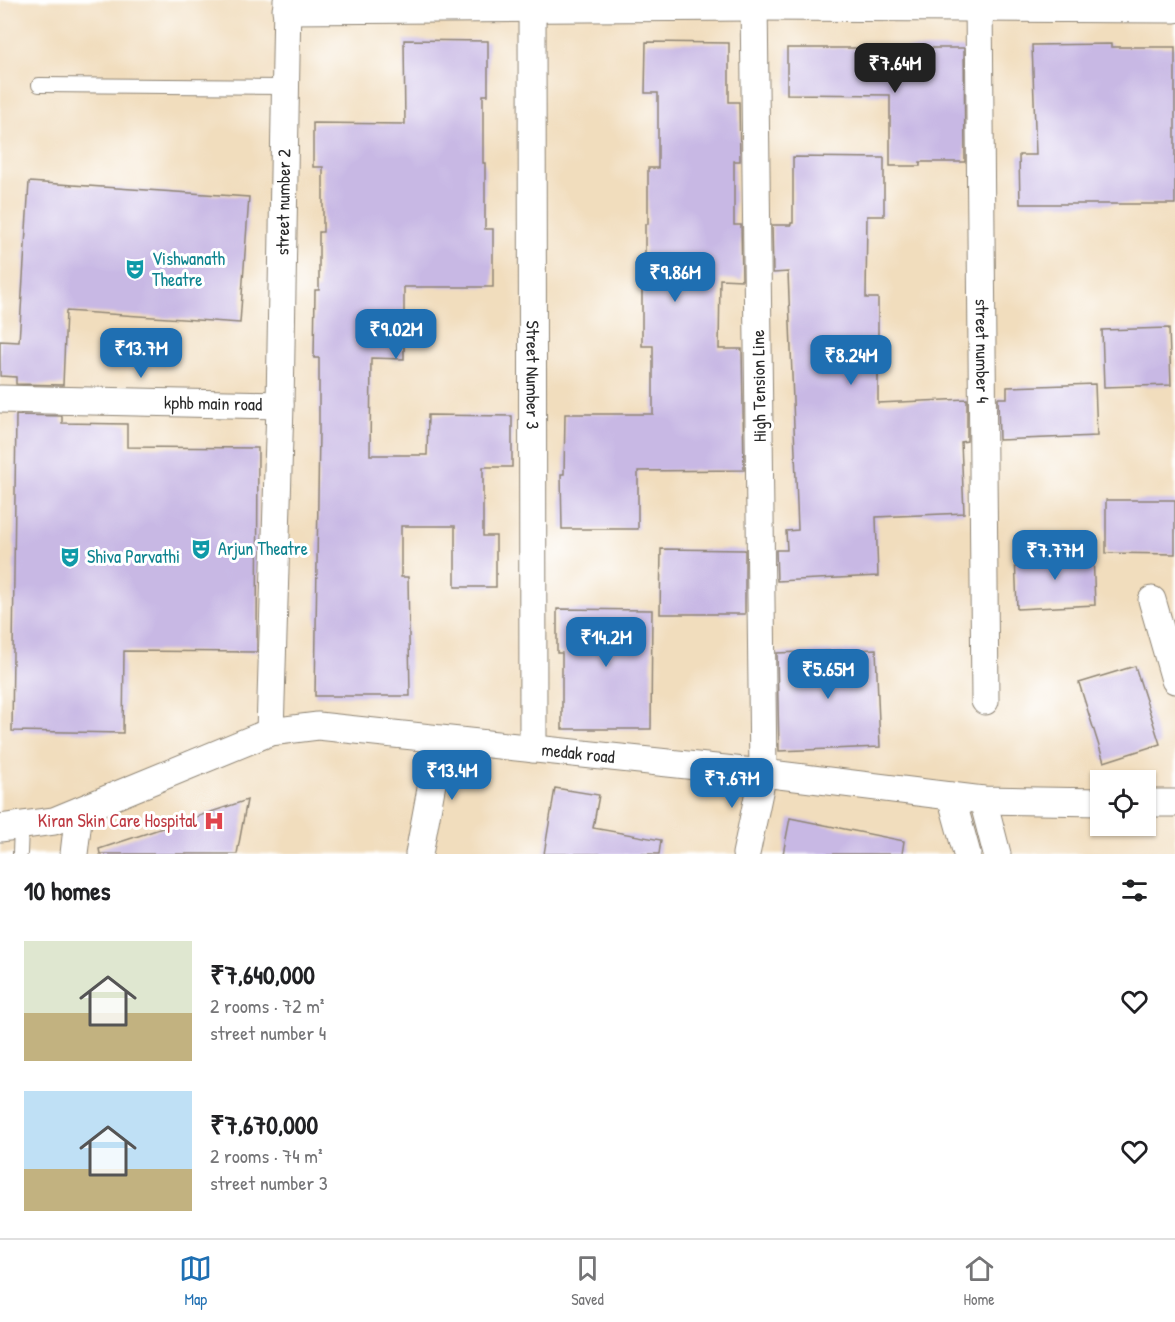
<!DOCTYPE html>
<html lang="en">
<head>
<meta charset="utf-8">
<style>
	:root { --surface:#fff; --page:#f2f2f2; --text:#202124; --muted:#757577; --line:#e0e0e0; --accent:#1f6fb2 }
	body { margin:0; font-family:"Patrick Hand",sans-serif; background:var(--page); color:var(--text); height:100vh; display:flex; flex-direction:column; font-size:22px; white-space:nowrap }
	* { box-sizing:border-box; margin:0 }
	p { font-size:20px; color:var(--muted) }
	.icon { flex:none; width:33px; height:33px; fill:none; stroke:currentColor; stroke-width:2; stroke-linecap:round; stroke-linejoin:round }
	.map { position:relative; height:854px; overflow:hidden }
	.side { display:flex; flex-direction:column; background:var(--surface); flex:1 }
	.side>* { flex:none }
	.controls { position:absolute; left:1090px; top:770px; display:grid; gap:12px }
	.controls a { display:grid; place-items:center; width:66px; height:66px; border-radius:0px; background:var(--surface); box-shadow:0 2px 4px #0004; font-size:30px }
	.price { position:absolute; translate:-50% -51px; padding:0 14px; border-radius:12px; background:var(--accent); color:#fff; font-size:20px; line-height:39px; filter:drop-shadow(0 2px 3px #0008) }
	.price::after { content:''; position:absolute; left:50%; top:36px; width:18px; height:14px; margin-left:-9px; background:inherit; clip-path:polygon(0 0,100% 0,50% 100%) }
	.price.active { background:#222; color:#fff }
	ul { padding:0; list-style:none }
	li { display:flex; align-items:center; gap:18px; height:150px; padding:0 24px }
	li span { display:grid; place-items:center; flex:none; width:168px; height:120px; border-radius:0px; color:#555 }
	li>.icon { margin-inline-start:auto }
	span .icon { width:72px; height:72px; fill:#fffc; stroke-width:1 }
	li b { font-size:26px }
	h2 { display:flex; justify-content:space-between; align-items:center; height:72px; padding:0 24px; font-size:26px }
	.dock { display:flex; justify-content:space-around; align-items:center; height:84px; border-top:2px solid var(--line); background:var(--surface); font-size:16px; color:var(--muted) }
	.dock a { display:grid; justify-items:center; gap:3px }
	.dock .active { color:var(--accent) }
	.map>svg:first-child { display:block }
</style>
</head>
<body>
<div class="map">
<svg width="1175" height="854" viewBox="0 0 1175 854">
	<rect width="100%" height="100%" fill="#fff"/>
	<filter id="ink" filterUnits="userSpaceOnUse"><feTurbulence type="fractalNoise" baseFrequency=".0167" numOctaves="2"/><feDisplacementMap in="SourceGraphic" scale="12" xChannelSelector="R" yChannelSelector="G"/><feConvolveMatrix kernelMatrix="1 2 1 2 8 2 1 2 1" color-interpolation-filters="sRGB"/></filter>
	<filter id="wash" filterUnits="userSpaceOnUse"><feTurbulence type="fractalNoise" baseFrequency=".008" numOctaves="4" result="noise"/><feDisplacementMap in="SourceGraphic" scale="24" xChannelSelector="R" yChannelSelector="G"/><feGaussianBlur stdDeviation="1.35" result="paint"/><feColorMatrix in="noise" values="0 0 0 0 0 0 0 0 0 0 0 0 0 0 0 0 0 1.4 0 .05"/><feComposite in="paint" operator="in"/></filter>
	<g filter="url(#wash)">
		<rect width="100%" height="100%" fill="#f1ddbd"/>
		<g id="blocks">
			<!-- building -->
			<g fill="#c8b8e4">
				<polygon points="404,40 488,41 488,95 483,95 483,163 485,163 485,229 493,229 493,287 404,287 404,359 371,358 370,455 427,455 428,415 512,416 512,467 483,467 483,536 496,536 496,587 455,587 455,526 401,526 401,577 408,577 410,696 315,696 319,430 319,358 314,358 315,290 319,290 319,232 323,232 323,167 313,167 313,123 405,124"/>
				<polygon points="646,42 729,43 729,102 739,102 740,161 734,161 734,225 741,225 742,280 720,279 719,349 742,349 744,470 638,471 638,529 562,529 561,474 564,474 565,414 653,414 653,346 642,346 642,290 645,290 645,224 648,224 648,168 658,168 658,93 645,93"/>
				<polygon points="1111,44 1111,47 1175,47 1175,204 1020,204 1019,155 1036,155 1032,45"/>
				<polygon points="787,48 964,48 965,162 920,162 920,166 890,166 890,95 787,94"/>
				<polygon points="793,157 884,158 884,216 867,216 866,298 878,298 878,403 967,399 967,441 961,442 964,513 876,517 878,576 777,581 776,550 787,550 786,531 798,530 788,272 773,273 772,225 791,225 791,223 793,223"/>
				<polygon points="29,182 249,197 240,323 66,311 63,385 16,384 16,377 0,376 0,341 19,342"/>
				<polygon points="1169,328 1171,385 1104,387 1102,330"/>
				<polygon points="1095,384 1097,436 999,440 998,398 1007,398 1007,387"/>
				<polygon points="16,415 62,416 62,423 127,424 127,447 258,448 257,652 124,651 123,733 12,731"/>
				<polygon points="1106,500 1175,500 1175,554 1106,553"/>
				<polygon points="661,549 745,550 745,614 660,614"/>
				<polygon points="1093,553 1095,605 1017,609 1015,556"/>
				<polygon points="557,609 652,610 651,729 562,729 562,653 557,653"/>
				<polygon points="876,649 880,747 779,751 777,653"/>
				<polygon points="1135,666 1160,744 1104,762 1079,683"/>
				<polygon points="555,788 599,795 593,828 661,840 659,854 544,854"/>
				<polygon points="247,800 237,854 100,854 99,849"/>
				<polygon points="790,818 904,841 902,854 783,854"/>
			</g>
		</g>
	</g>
	<g filter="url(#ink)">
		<use href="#blocks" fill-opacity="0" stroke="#8e8474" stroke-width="1.5"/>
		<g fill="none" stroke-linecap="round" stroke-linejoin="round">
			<!-- lane casing -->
			<g stroke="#8e8474" stroke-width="16">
				<g id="lane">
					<polyline points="39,85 285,87"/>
					<polyline points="20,854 21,825"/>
				</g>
			</g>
			<!-- street casing -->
			<g stroke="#8e8474" stroke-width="29">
				<g id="street">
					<path id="s1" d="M532,0l1,749"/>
					<path id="s2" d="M979,0l6,701"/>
					<polyline points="286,10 754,7 1175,9"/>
					<path id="s3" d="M0,399l280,6"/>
					<polyline points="1152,600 1175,680"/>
					<path id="s4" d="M270,732l10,-327 7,-405"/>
					<polyline points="951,796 967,854"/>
					<polyline points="983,800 997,854"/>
					<polyline points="1146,803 1175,803"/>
					<path id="s5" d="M0,828l54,-7 216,-89 48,-6 445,47 220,27 118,2"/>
					<polyline points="74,854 79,811"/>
					<polyline points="419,854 440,740"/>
					<polyline points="746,854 763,773 754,0"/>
				</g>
			</g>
			<!-- lane -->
			<use href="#lane" stroke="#fff" stroke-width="14"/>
			<!-- street -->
			<use href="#street" stroke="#fff" stroke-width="27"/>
		</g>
	</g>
	<!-- icons -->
	<defs>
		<g id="theatre-bare" transform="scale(1.62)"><path d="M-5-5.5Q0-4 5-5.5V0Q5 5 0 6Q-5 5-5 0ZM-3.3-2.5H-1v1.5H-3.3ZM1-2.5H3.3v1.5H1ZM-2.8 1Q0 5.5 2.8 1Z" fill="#0f9aa8" stroke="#fff" stroke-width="2.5" paint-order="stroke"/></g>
		<g id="hospital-bare" transform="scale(1.62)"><path d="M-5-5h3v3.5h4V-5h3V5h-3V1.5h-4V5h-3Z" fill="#e0444e" stroke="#fff" stroke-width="2.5" paint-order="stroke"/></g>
	</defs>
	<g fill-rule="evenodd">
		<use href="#theatre-bare" x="135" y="269"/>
		<use href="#theatre-bare" x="201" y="549"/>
		<use href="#theatre-bare" x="70" y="557"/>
		<use href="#hospital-bare" x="214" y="821"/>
	</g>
	<g text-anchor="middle" stroke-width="6" stroke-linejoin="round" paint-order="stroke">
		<!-- street labels -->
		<g font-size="18" fill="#2b2b2b" stroke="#fff">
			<text dy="6" stroke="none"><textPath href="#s4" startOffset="530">street number 2</textPath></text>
			<text dy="6" stroke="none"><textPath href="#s2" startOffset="351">street number 4</textPath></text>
			<text dy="6" stroke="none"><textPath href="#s1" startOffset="375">Street Number 3</textPath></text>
			<text transform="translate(759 386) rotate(-91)" y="6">High Tension Line</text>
			<text dy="6" stroke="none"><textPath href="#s3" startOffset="213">kphb main road</textPath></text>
			<text dy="6" stroke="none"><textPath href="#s5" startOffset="598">medak road</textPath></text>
		</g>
		<!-- culture labels -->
		<g font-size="18" fill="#0d838f" stroke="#fff" text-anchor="start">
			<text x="152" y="265">Vishwanath<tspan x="152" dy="21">Theatre</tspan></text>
			<text x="218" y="555">Arjun Theatre</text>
			<text x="87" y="563">Shiva Parvathi</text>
		</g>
		<!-- health labels -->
		<g font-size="18" fill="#be3a42" stroke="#fff" text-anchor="end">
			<text x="197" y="827">Kiran Skin Care Hospital</text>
		</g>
	</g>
</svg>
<div class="controls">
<a><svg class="icon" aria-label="locate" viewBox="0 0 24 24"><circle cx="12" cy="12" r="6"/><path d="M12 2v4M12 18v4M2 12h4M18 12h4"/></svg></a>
</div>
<b class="price active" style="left:895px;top:94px">₹7.64M</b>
<b class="price" style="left:675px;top:303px">₹9.86M</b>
<b class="price" style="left:396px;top:360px">₹9.02M</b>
<b class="price" style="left:141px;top:379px">₹13.7M</b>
<b class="price" style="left:851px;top:386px">₹8.24M</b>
<b class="price" style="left:1055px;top:581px">₹7.77M</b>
<b class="price" style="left:606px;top:668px">₹14.2M</b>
<b class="price" style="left:828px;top:700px">₹5.65M</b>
<b class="price" style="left:452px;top:801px">₹13.4M</b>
<b class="price" style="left:732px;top:809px">₹7.67M</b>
</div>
<section class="side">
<h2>10 homes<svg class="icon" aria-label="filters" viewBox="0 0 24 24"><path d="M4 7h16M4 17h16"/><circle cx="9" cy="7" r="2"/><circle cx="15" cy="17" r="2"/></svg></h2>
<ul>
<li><span style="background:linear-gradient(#dfe7d0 60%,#c2b280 0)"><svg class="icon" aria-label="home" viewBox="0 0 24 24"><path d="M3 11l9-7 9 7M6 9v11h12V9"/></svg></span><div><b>₹7,640,000</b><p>2 rooms · 72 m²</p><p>street number 4</p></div><svg class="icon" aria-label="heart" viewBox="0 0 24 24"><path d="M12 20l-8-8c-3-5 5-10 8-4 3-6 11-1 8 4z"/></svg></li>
<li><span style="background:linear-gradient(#bfe0f5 65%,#c2b280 0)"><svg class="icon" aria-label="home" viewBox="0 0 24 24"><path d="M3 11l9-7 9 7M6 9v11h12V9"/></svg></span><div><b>₹7,670,000</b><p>2 rooms · 74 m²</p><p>street number 3</p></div><svg class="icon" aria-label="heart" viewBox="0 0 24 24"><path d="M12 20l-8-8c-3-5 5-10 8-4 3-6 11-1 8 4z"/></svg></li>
</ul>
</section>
<nav class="dock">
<a class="active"><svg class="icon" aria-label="map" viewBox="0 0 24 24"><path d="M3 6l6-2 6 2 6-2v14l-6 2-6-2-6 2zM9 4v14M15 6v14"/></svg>Map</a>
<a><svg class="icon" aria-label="saved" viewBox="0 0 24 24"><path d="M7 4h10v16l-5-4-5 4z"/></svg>Saved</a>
<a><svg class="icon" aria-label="home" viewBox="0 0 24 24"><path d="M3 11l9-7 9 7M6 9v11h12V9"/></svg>Home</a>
</nav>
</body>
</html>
